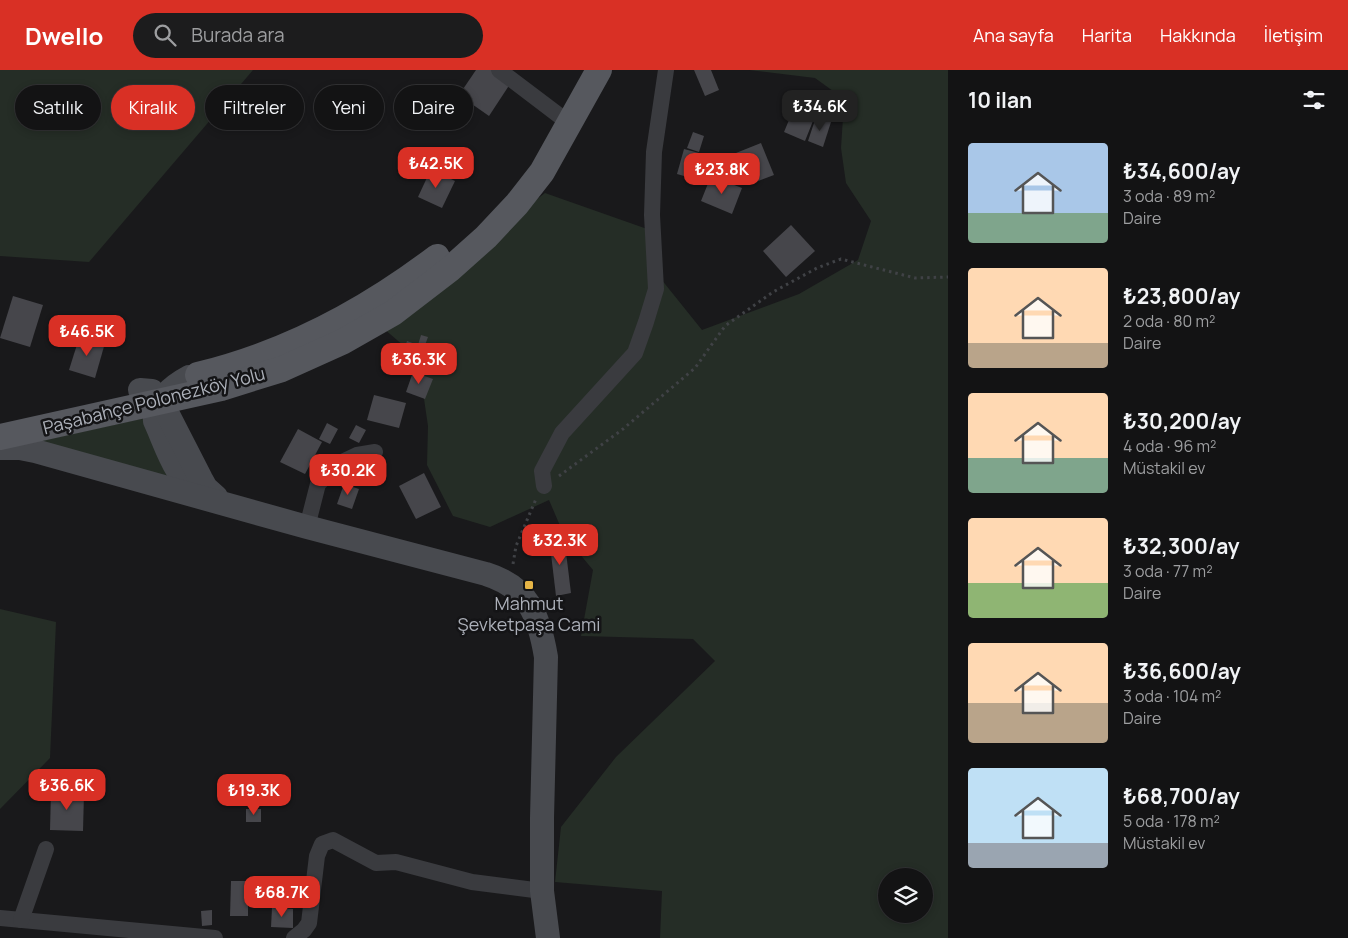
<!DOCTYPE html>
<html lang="tr">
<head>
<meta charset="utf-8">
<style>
	:root { --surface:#131314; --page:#1c1c1d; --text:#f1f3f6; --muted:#9d9ea0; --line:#323234; --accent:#d93025 }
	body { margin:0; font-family:Manrope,sans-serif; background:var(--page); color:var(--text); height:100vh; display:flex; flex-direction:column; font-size:19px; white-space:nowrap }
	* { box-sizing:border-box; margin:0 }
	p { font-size:16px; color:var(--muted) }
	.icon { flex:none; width:28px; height:28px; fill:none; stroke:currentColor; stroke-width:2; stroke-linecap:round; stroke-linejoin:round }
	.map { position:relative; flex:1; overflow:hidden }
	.drawer { display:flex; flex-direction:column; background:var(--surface); width:400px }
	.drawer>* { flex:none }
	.hud { position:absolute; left:15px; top:15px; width:475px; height:45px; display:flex; gap:10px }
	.fabs { position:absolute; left:878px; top:798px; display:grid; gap:10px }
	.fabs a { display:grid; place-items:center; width:55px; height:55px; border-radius:50%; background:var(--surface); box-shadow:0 2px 8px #0003,0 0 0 1px var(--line); font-size:25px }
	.price { position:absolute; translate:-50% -42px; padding:0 11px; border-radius:10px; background:var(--accent); color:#fff; font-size:16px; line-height:32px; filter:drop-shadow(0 1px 2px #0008) }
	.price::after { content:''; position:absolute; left:50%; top:30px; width:15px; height:11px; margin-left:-8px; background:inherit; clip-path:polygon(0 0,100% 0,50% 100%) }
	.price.current { background:#222; color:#fff }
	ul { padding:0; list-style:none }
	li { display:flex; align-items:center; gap:15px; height:125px; padding:0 20px }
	li span { display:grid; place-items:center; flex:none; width:140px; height:100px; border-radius:5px; color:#555 }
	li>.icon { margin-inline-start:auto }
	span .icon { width:60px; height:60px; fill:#fffc; stroke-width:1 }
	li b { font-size:21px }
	h2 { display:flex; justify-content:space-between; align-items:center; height:60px; padding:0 20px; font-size:21px }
	.pill { padding:0 18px; border-radius:22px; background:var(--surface); box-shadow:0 2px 8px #0003,0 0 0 1px var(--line); font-size:18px; line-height:45px }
	.pill.current { background:var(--accent); color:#fff }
	header { display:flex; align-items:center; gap:30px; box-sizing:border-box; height:70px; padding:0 25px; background:var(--accent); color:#fff }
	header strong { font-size:24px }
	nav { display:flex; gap:28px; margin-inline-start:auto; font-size:18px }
	.search { width:350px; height:45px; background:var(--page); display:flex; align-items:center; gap:12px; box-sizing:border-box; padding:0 18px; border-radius:28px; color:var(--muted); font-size:19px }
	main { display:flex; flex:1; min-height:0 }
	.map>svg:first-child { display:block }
</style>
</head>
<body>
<header>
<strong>Dwello</strong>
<div class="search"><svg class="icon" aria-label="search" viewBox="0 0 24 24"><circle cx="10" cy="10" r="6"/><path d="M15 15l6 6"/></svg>Burada ara</div>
<nav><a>Ana sayfa</a><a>Harita</a><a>Hakkında</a><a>İletişim</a></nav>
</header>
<main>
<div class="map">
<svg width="948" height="868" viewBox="0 0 948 868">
	<rect width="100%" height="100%" fill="#19191b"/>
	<!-- green -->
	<g fill="#252d26" fill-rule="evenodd">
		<polygon points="0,0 253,0 89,192 0,186"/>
		<path d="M749,0h199v868h-288l2,-47 -107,-9 6,-55 55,-70 99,-96 -22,-22 -112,-3 12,-66 -29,-35 -15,-35 -59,27 -37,-11 -26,-51 1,-39 -10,-68 -42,-36 169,-129 105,37 7,44 45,56 97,-36 59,-34 13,-39 -25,-38 -5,-35 2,-31 -10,-26 -18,-13zM886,806h38v38h-38z"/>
		<polygon points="145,348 181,417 40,371"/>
		<polygon points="0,539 56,552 50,688 0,739"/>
	</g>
	<!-- building -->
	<g fill="#46464b">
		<polygon points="476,0 496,0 512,11 489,46 459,25"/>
		<polygon points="694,0 711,0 719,20 705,26"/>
		<polygon points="794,38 815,46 805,71 784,62"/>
		<polygon points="816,47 831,52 823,77 808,71"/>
		<polygon points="693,62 704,66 699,82 687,78"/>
		<polygon points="761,73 774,105 748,115 736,83"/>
		<polygon points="684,79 699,83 691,108 677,104"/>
		<polygon points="415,81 427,87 419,102 408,96"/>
		<polygon points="431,99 455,111 442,138 418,127"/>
		<polygon points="711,106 742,118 732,144 701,131"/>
		<polygon points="791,155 815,181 786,207 763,181"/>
		<polygon points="13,226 43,235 30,277 0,268"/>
		<polygon points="80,265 105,273 95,308 69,300"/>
		<polygon points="421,265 428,267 421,286 404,280 407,271 418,275"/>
		<polygon points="413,302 433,309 425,329 406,322"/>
		<polygon points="374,325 406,333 399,358 367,350"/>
		<polygon points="327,353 338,359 330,374 319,369"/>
		<polygon points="356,355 366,360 359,373 349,368"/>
		<polygon points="298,359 322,372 305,404 280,392"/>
		<polygon points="424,403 441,437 416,449 399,416"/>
		<polygon points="344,414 359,419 352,439 337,434"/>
		<polygon points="564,466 571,523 556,526 549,467"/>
		<rect x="43" y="707" width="13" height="14"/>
		<polygon points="51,721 84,723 83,761 50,760"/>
		<rect x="246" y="739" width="15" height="13"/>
		<polygon points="231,811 248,811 248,846 230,846"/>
		<polygon points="272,838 293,839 293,858 271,857"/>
		<polygon points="212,840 212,855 202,856 201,841"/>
	</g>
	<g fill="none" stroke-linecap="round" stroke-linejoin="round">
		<!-- path -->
		<g stroke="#404246" stroke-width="3" stroke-dasharray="2.5 4" stroke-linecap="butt">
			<polyline points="559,406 623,359 695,298 725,256 773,222 817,198 841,189 915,208 948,207"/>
			<polyline points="513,494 516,476 536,429"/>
		</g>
		<!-- street -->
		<g stroke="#3a3b3f" stroke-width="16">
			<polyline points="499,0 569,53"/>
			<polyline points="544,416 542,401 562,363 635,283 646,252 656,219 652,145 654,82 666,0"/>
			<polyline points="307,457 318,414 338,394 357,385 375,382"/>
			<polyline points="0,848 215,868"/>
			<polyline points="21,850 46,779"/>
			<polyline points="294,868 304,860 309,853 317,786 322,774 333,770 376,793 396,792 472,812 542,821"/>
		</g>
		<!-- secondary -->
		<g stroke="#484a4f" stroke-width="24">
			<path d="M189,307c-15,8 -36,24 -34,44 12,26 20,58 46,73"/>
			<polyline points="140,320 152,321 161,331 201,409 206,418 216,427"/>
			<path d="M0,378h20l15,3 272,76 179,47c42,13 53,41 60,83l-4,161v73l6,47"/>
		</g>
		<!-- primary -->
		<g stroke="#56585e" stroke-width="26">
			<path d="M198,305c87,-21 168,-64 239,-118"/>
			<polyline points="0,367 221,318 282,299 342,272 393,243 449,200 486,167 517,134 542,102 599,0"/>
		</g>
	</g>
	<!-- markers -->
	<rect fill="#e6b546" stroke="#141416" stroke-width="2" x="524" y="510" width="10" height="10" rx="2.5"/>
	<g text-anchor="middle" stroke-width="5" stroke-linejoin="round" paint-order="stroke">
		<!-- street labels -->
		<g font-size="18" fill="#acb0b9" stroke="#141416">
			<text transform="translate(154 331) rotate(-14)" y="6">Paşabahçe Polonezköy Yolu</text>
		</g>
		<!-- poi labels -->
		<g font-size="18" fill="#acb0b9" stroke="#141416">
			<text x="529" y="540">Mahmut<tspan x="529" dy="21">Şevketpaşa Cami</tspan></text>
		</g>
	</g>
</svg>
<div class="fabs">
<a><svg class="icon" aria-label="layers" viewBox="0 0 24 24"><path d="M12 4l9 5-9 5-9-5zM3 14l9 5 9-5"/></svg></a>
</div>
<b class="price current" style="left:820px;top:62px">₺34.6K</b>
<b class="price" style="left:436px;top:119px">₺42.5K</b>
<b class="price" style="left:722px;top:125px">₺23.8K</b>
<b class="price" style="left:87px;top:287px">₺46.5K</b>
<b class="price" style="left:419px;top:315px">₺36.3K</b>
<b class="price" style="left:348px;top:426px">₺30.2K</b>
<b class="price" style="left:560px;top:496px">₺32.3K</b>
<b class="price" style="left:67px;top:741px">₺36.6K</b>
<b class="price" style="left:254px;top:746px">₺19.3K</b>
<b class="price" style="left:282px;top:848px">₺68.7K</b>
<div class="hud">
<a class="pill">Satılık</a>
<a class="pill current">Kiralık</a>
<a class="pill">Filtreler</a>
<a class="pill">Yeni</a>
<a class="pill">Daire</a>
</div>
</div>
<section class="drawer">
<h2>10 ilan<svg class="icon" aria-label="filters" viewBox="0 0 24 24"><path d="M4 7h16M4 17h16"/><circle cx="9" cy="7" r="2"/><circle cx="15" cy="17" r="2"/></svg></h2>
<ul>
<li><span style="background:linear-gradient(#a9c7e8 70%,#7fa58c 0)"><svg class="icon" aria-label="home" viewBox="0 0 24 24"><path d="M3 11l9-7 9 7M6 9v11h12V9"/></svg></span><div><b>₺34,600/ay</b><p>3 oda · 89 m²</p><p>Daire</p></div></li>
<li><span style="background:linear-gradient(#ffd9b3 75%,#b9a48a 0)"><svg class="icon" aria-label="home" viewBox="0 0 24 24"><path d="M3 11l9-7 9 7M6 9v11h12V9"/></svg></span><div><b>₺23,800/ay</b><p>2 oda · 80 m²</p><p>Daire</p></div></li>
<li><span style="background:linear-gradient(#ffd9b3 65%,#7fa58c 0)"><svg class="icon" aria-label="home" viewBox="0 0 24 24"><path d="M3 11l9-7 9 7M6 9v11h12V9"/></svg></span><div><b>₺30,200/ay</b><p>4 oda · 96 m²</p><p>Müstakil ev</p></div></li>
<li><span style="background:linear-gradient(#ffd9b3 65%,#8fb573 0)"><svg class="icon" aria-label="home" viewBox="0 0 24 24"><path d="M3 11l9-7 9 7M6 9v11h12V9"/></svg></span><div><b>₺32,300/ay</b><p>3 oda · 77 m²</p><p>Daire</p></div></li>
<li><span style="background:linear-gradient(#ffd9b3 60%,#b9a48a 0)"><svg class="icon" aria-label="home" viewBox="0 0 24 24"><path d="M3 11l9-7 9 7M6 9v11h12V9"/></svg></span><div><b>₺36,600/ay</b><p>3 oda · 104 m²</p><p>Daire</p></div></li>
<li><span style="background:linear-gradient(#bfe0f5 75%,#9aa5b1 0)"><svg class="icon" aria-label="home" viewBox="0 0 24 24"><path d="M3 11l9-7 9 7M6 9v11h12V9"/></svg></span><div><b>₺68,700/ay</b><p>5 oda · 178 m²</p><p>Müstakil ev</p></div></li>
</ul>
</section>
</main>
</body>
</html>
